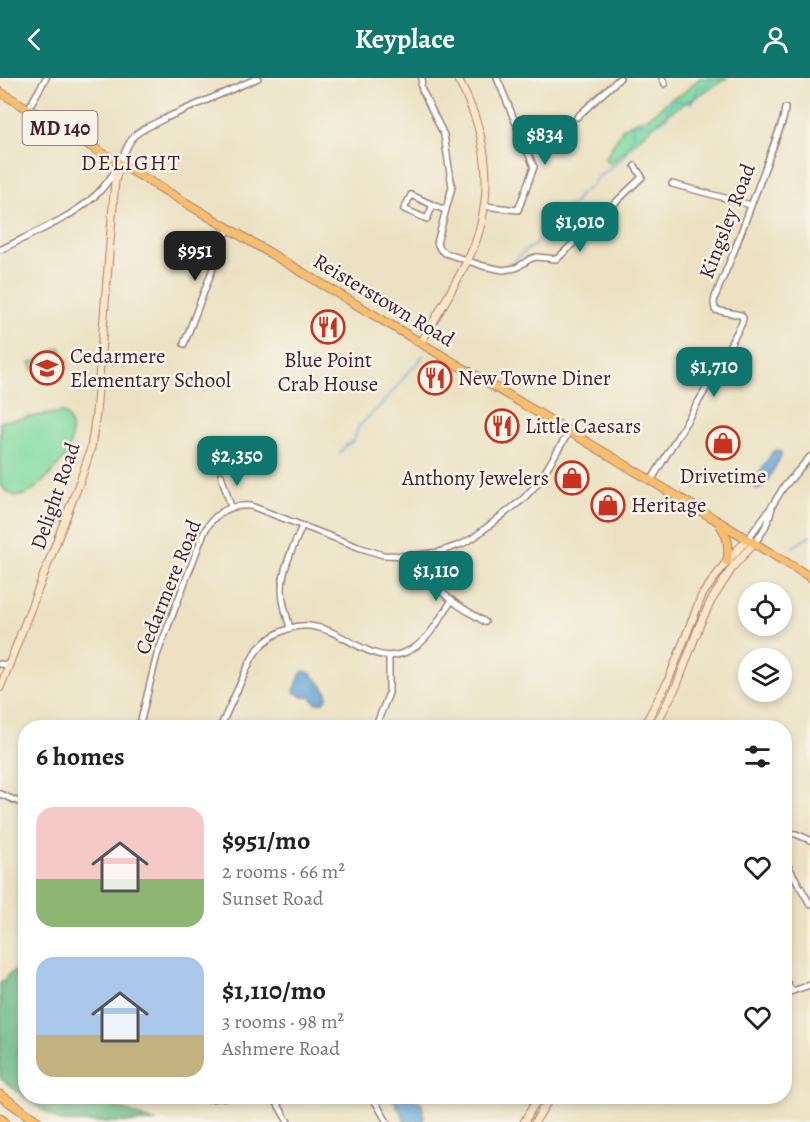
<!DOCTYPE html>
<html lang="en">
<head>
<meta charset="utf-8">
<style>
	:root { --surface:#fff; --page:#f2f2f2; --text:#222; --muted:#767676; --accent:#0f766e }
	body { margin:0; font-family:Alegreya,serif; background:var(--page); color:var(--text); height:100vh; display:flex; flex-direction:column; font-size:22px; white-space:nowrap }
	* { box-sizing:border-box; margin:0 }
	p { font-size:20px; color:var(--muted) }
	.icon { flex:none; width:33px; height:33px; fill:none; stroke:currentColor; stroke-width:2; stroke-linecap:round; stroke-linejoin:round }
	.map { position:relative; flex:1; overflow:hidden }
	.sheet { position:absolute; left:18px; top:642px; width:774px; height:384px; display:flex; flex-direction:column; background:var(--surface); border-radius:24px; box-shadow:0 3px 9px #0003 }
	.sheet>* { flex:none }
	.fabs { position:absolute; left:738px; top:504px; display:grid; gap:12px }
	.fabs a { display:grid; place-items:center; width:54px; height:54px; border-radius:50%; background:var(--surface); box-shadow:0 3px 9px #0003; font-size:30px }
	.price { position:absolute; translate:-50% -51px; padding:0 14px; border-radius:12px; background:var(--accent); color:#fff; font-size:20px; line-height:39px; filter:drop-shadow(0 2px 3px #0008) }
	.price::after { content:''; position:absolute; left:50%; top:36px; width:18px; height:14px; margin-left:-9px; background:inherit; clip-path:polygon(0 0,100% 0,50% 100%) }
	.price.active { background:#222; color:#fff }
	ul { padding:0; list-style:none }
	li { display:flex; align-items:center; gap:18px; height:150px; padding:0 18px }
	li span { display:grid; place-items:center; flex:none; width:168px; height:120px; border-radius:18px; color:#555 }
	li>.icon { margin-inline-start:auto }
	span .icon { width:72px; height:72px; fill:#fffc; stroke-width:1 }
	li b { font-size:26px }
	h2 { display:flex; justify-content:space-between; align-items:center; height:72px; padding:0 18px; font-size:26px }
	header { display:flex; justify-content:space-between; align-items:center; height:78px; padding:0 18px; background:var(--accent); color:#fff; font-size:27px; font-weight:600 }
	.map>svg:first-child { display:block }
</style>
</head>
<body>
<header><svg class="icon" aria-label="back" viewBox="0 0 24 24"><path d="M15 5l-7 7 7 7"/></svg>Keyplace<svg class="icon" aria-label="person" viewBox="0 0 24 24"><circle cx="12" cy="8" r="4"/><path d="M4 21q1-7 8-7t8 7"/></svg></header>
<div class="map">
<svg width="810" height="1044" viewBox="0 0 810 1044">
	<rect width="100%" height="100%" fill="#f7f3e8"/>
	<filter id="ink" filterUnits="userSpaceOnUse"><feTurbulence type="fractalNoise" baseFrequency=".0167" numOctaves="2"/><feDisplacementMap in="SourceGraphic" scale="12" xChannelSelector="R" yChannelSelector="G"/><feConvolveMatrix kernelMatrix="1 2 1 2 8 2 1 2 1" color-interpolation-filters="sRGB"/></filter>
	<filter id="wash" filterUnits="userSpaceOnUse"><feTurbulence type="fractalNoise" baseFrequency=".008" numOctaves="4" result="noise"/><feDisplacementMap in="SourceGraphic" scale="24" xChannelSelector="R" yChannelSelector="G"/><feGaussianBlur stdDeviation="1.35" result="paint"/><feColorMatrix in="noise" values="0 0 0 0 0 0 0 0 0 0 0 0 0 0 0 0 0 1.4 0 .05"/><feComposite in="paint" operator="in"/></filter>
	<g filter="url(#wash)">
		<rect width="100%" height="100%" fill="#ece2c3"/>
		<!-- green -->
		<g fill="#83dba0" stroke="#667d66" stroke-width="1.5">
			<polygon points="700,0 727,0 667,36 610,86 605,81 623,50 634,44 649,39 671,21 682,16"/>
			<polygon points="60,269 68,284 38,300 30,285"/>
			<path d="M62,334c14,7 10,32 4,43 -7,11 -33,40 -46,41 -8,1 -14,-6 -20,-11v-63z"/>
		</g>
		<!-- forest -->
		<polygon fill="#6abb86" stroke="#5a6d58" stroke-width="1.5" points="20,891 26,893 26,1018 99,1019 110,1027 156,1044 61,1044 31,1024 0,1000 0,906 9,896"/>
		<!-- water -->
		<g fill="#62a5d6" stroke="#566280" stroke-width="1.5">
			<polygon points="775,372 779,372 781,375 781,378 765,407 760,411 756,411 754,408 755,402 772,375"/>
			<polygon points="304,593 310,595 322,607 327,615 327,620 324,624 316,625 311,619 303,619 294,614 301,595"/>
			<path d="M392,1019h16l13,5c2,6 4,14 2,20h-19l-1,-6z"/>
		</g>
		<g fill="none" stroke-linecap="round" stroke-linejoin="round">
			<!-- stream -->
			<g stroke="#62a5d6" stroke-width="1.5">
				<path d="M510,186l16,-14 10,-6 3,-6 10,-11 7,-3c6,-10 3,-17 17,-19l7,-11 13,-9 2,-6c9,-6 24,-16 30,-25 4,-6 4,-11 8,-17v-13l1,-2c13,5 24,4 34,-6l-1,-6 4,-6 7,-4 6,2 7,1 4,-6 2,-10 8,-1 8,-8"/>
				<polyline points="339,376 346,367 354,363 358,349 384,324 410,292 418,285 423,277"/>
				<polyline points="793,469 810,458"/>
			</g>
		</g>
	</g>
	<g filter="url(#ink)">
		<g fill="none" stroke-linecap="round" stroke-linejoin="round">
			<!-- street casing -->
			<g stroke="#9b8077" stroke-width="8">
				<g id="street">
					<polyline points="422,0 421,8 422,12 444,57 452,109 437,165 440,171 445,175 483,188 503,192 516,190 530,181 536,179 557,181 642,99 635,88"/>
					<polyline points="662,0 665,6"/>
					<polyline points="28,31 46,0"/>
					<polyline points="168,39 258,0"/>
					<polyline points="577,39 620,0"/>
					<polyline points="672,106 751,127"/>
					<polyline points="433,127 411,117 404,131 427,141 433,127 445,132"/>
					<polyline points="485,128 518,132 534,89 497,0"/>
					<path d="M0,172c31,-16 72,-32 97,-56 9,-9 16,-19 22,-30 6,-10 8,-21 16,-29 8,-7 19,-11 29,-16"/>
					<polyline points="184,266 228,151"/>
					<polyline points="221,397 231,429"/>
					<polyline points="651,403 703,316 742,245 743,240 741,237 715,232 714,225 715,219 733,176 783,42 785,30"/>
					<polyline points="747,462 772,428 783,410 810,379"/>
					<path d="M754,466c9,-11 15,-22 18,-36"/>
					<path d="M426,477c2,8 3,16 6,23 9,20 35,32 53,44"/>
					<path d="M290,550c-3,-12 -8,-25 -8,-38 0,-22 12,-44 20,-64"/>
					<polyline points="0,586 8,587"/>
					<path d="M139,650l18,-73 46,-120c9,-20 25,-31 48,-29l107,41 25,8 26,1 30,-4 23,-8 11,-6 49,-38 16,-17 31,-51"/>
					<path d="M220,650c7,-16 14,-31 21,-46 5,-11 9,-23 17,-33 8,-9 18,-16 30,-20 8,-3 18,-4 27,-2 34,5 60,44 97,22 17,-9 30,-34 40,-49"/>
					<polyline points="375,650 389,615 389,579"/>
					<polyline points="0,716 26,727"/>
					<polyline points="784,755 796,756 810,762"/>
					<polyline points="785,772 787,786 810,826"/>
					<polyline points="784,900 792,913"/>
					<polyline points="784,916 810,907"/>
					<polyline points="188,1018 208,1021 240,1018"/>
					<polyline points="273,1018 288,1044"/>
					<polyline points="372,1018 387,1044"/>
				</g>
			</g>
			<!-- secondary casing -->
			<g stroke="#9b8077" stroke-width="9">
				<g id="secondary">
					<path d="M421,265c10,-17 20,-34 30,-52 9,-17 20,-34 26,-53 18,-55 8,-111 -20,-160"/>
					<polyline points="0,610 83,395 91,370 96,336 115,103 120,86"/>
					<polyline points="643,650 668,603 702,517 727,483 747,462"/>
					<polyline points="654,650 677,607 700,546 711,523 734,487 754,466"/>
					<polyline points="524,1044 539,1018"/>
					<polyline points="535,1044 551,1018"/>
				</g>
			</g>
			<!-- primary casing -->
			<g stroke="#9b8077" stroke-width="10">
				<g id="primary">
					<polyline points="0,14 612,379 810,499"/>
					<path d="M721,448c7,12 9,21 6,35"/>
				</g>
			</g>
			<!-- highway casing -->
			<g stroke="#9b8077" stroke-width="11">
				<g id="highway">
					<polyline points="0,1017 38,1044"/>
					<polyline points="0,1041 4,1044"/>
				</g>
			</g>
			<!-- street -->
			<use href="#street" stroke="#fff" stroke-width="5"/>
			<!-- secondary -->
			<use href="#secondary" stroke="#fde5c5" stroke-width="7"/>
			<!-- primary -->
			<use href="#primary" stroke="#f9be6d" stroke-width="8"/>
			<!-- highway -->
			<use href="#highway" stroke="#f9be6d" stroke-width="9"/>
		</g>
	</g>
	<!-- icons -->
	<defs>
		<g id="restaurant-ring" transform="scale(1.725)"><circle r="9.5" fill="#f7f3e8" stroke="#c8321e" stroke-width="1.5"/><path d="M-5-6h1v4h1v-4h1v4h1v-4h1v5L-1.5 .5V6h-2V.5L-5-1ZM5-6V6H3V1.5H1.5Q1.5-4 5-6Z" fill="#c8321e"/></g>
		<g id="school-ring" transform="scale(1.725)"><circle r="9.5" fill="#f7f3e8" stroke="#c8321e" stroke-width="1.5"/><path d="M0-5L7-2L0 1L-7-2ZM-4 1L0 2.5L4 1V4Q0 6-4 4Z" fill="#c8321e"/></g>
		<g id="shop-ring" transform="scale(1.725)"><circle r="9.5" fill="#f7f3e8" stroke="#c8321e" stroke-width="1.5"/><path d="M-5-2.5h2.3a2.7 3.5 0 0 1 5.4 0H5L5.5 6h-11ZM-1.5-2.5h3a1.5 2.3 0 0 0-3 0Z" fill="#c8321e"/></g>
	</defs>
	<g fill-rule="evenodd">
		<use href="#restaurant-ring" x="328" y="249"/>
		<use href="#school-ring" x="47" y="290"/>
		<use href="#restaurant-ring" x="435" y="300"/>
		<use href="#restaurant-ring" x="502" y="348"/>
		<use href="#shop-ring" x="723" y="365"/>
		<use href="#shop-ring" x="572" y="400"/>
		<use href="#shop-ring" x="608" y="427"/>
	</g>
	<g text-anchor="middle" stroke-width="5" stroke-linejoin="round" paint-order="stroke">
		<!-- shield labels -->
		<rect fill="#f7f3e8" stroke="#7e5f64" stroke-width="1.5" x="22.5" y="33" width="75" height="34" rx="4.5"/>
		<g font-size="20" font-weight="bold" fill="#4a1f2b">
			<text x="60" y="57">MD 140</text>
		</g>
		<!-- street labels -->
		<g font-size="21" fill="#4a1f2b" stroke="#f7f3e8">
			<text transform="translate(727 143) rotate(-69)" y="7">Kingsley Road</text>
			<text transform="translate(384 222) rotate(31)" y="7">Reisterstown Road</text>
			<text transform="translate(55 418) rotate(-71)" y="7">Delight Road</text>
			<text transform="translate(168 509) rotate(-68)" y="7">Cedarmere Road</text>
		</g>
		<!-- poi labels -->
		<g font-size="21" fill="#4a1f2b" stroke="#f7f3e8" text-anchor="start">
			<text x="70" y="285">Cedarmere<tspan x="70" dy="24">Elementary School</tspan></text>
			<text x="328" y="289" text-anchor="middle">Blue Point<tspan x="328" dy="24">Crab House</tspan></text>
			<text x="458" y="307">New Towne Diner</text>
			<text x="525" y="355">Little Caesars</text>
			<text x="723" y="405" text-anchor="middle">Drivetime</text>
			<text x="549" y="407" text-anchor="end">Anthony Jewelers</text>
			<text x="631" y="434">Heritage</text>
		</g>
		<!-- neighbourhood labels -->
		<g font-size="22" letter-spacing="1.5" fill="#4a1f2b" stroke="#f7f3e8">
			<text x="131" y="92">DELIGHT</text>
		</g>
	</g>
</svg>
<div class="fabs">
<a><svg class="icon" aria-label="locate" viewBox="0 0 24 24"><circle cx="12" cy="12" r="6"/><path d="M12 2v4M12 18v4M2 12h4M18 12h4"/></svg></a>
<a><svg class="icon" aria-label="layers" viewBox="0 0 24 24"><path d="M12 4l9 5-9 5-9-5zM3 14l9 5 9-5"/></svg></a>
</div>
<b class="price" style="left:545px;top:88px">$834</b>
<b class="price" style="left:580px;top:175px">$1,010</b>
<b class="price active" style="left:195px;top:204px">$951</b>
<b class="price" style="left:714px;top:320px">$1,710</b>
<b class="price" style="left:237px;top:409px">$2,350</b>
<b class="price" style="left:436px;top:524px">$1,110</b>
<section class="sheet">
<h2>6 homes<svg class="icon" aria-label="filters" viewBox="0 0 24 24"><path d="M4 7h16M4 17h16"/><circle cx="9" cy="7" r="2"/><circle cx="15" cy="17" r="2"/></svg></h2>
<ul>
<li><span style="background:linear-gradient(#f6c9c9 60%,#8fb573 0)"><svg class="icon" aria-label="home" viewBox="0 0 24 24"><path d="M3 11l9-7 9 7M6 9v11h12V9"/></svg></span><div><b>$951/mo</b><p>2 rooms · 66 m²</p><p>Sunset Road</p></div><svg class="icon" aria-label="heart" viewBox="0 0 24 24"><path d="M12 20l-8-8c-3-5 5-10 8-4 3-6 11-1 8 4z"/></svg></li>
<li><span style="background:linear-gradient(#a9c7e8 65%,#c2b280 0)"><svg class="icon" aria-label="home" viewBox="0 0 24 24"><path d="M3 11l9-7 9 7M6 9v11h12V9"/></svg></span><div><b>$1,110/mo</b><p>3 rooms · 98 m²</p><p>Ashmere Road</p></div><svg class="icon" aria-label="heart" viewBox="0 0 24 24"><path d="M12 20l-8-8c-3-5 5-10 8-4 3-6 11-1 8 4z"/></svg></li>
</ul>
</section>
</div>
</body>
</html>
